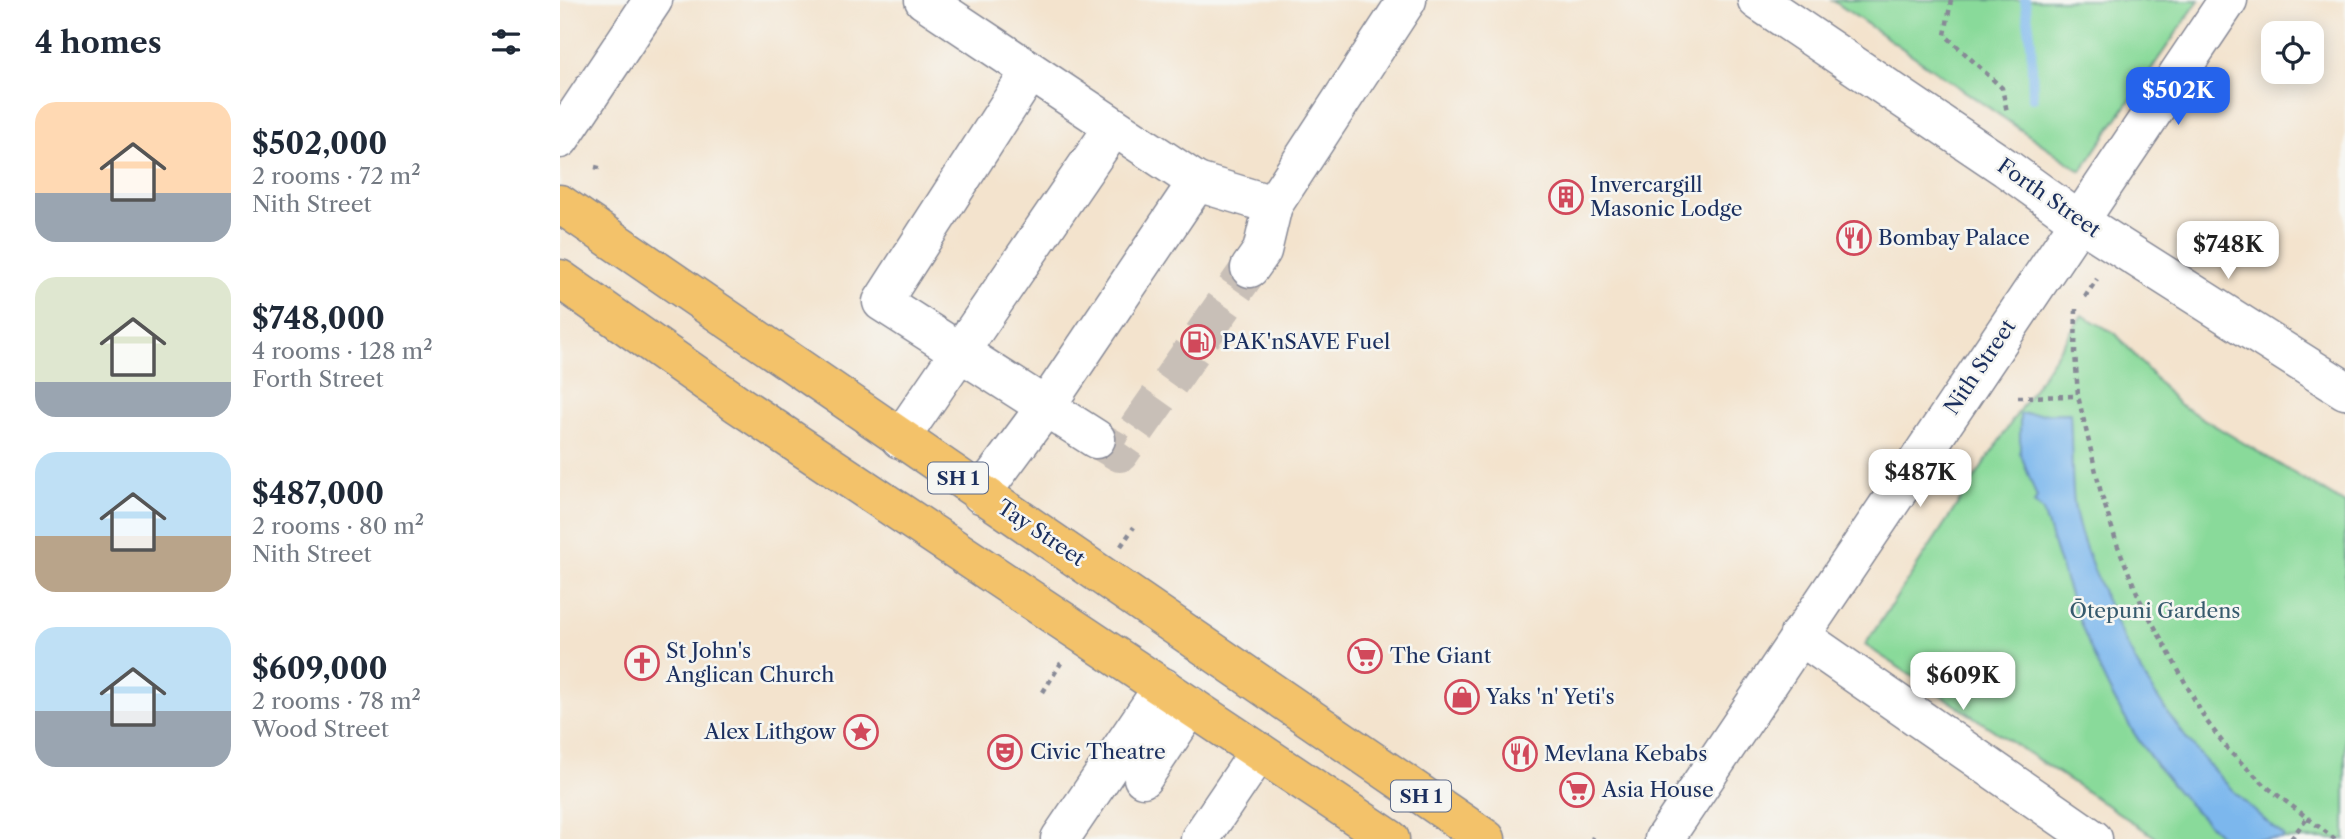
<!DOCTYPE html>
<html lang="en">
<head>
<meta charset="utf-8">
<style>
	:root { --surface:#fff; --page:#f2f2f3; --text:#1f2937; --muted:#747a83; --accent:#2563eb }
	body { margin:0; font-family:"Libre Caslon Text",serif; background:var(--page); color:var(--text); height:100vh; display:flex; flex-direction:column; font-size:26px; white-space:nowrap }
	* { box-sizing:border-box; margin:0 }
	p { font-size:23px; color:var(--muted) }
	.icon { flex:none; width:38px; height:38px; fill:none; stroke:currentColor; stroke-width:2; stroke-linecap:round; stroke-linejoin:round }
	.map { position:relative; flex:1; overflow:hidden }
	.panel { display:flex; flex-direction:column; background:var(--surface); width:560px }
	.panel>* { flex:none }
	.tools { position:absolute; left:1701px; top:21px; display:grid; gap:14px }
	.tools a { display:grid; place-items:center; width:63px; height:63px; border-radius:14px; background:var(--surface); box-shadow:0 4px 18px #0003; font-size:35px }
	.price { position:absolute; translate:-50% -60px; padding:0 16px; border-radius:14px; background:#fff; color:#222; font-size:23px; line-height:46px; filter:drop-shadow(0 2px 4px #0008) }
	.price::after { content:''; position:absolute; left:50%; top:42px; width:21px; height:16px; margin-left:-10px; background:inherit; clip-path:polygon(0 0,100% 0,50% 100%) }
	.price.active { background:var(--accent); color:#fff }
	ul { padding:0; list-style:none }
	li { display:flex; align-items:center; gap:21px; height:175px; padding:0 35px }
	li span { display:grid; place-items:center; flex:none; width:196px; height:140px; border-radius:21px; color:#555 }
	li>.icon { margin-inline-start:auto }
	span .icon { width:84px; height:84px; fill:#fffc; stroke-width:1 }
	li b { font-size:30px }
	h2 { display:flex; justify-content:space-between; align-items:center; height:84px; padding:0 35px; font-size:30px }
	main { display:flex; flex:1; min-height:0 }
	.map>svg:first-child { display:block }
</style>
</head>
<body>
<main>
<section class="panel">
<h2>4 homes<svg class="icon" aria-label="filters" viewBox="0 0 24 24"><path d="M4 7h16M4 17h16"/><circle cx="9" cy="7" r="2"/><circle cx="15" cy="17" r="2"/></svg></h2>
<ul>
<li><span style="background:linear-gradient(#ffd9b3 65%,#9aa5b1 0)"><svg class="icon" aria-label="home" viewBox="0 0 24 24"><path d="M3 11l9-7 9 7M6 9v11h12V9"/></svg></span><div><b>$502,000</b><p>2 rooms · 72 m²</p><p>Nith Street</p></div></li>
<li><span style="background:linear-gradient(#dfe7d0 75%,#9aa5b1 0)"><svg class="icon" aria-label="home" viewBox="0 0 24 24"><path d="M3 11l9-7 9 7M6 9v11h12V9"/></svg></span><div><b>$748,000</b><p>4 rooms · 128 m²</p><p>Forth Street</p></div></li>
<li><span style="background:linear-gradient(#bfe0f5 60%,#b9a48a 0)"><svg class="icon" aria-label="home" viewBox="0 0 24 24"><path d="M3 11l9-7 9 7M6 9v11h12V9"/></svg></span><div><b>$487,000</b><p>2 rooms · 80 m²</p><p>Nith Street</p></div></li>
<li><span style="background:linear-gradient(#bfe0f5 60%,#9aa5b1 0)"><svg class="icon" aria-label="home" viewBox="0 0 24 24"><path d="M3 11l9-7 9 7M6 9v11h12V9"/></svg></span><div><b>$609,000</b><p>2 rooms · 78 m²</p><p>Wood Street</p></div></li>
</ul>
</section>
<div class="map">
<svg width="1785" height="839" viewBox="0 0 1785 839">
	<rect width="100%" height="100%" fill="#f6f6f2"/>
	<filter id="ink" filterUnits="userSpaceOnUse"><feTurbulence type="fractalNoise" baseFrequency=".0143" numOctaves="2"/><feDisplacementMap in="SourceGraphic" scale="14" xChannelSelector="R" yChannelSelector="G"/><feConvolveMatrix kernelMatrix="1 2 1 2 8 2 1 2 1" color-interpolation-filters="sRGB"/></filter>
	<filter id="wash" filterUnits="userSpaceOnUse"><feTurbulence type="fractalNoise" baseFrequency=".00686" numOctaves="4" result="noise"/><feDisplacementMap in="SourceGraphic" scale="28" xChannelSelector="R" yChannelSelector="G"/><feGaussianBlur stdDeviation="1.57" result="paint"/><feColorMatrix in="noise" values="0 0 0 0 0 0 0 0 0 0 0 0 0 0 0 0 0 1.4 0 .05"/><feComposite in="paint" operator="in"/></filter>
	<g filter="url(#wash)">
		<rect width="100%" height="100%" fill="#f3e3cd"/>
		<!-- green -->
		<g fill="#89da9a" stroke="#52847c" stroke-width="2">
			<polygon points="1272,0 1639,0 1521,171"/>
			<polygon points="1522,315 1556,334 1617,403 1785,504 1785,839 1598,839 1305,645"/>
		</g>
		<!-- water -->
		<path fill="#7cb7ed" stroke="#4c73a6" stroke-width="2" d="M1510,413c2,30 1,61 4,91 4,26 14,51 24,76 38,102 101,188 186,256l-2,3h-58c-108,-99 -139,-193 -181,-328l-9,-8 3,-5 -17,-46v-38z"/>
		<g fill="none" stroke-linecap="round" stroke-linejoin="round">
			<!-- stream -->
			<polyline stroke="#7cb7ed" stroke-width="10" points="1465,0 1471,41 1473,98"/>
		</g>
	</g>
	<g filter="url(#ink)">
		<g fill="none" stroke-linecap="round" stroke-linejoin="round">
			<!-- minor-tunnel -->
			<polyline stroke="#c8bfb7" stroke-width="38" stroke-dasharray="38 19" stroke-linecap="butt" points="536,439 560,453 690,268"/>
			<!-- minor casing -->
			<g stroke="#878996" stroke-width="41">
				<g id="minor">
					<polyline points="364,0 637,182"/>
					<polyline points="1197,0 1446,168 1519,221 1785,390"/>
					<polyline points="470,72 322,302 536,439"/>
					<polyline points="0,139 93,0"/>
					<polyline points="690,268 702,251 713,205"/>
					<polyline points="340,439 553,128"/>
					<polyline points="421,494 484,409 637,182 713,205 847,0"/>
					<polyline points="1239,635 1533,839"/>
					<polyline points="583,778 631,706"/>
					<polyline points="500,839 603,687"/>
					<polyline points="640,839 699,752"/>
					<polyline points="1104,839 1668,0"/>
				</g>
			</g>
			<!-- highway casing -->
			<g stroke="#878996" stroke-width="41">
				<g id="highway">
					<polyline points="0,204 926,839"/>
					<polyline points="0,279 179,405 830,839"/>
				</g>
			</g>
			<!-- path -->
			<g stroke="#878996" stroke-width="4.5" stroke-dasharray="5 5" stroke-linecap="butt">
				<polyline points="1391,0 1385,35 1442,88 1447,112"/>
				<polyline points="35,167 44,169"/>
				<polyline points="1525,297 1537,279"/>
				<polyline points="1516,309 1515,352 1518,396 1541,493 1557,544 1580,600 1645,719 1670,752 1707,787 1775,839"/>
				<polyline points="1458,397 1518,396"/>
				<polyline points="561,546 574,527"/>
				<polyline points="483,692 501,663"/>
				<polyline points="1032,839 1033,837"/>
				<polyline points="1731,839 1746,819"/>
			</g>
			<!-- minor -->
			<use href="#minor" stroke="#fff" stroke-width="38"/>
			<!-- highway -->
			<use href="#highway" stroke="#f3c26a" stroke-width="38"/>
		</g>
	</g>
	<!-- icons -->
	<defs>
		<g id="building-ring" transform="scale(1.75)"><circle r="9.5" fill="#f6f6f2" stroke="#d1495b" stroke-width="1.5"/><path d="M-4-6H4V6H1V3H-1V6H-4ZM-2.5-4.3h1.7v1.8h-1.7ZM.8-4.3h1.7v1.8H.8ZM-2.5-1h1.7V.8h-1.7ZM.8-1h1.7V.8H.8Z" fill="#d1495b"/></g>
		<g id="restaurant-ring" transform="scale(1.75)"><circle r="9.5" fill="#f6f6f2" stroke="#d1495b" stroke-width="1.5"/><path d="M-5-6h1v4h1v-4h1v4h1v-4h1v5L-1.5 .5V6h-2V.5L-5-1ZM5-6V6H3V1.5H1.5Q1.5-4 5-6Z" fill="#d1495b"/></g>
		<g id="fuel-ring" transform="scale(1.75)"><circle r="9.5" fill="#f6f6f2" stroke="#d1495b" stroke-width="1.5"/><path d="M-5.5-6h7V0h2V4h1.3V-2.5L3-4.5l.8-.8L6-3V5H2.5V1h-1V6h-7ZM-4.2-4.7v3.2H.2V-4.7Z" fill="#d1495b"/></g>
		<g id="supermarket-ring" transform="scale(1.75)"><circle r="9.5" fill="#f6f6f2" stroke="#d1495b" stroke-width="1.5"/><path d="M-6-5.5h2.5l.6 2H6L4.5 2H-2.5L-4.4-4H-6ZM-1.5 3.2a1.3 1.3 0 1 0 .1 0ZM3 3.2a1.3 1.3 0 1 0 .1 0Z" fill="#d1495b"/></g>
		<g id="church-ring" transform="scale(1.75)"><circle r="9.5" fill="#f6f6f2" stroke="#d1495b" stroke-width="1.5"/><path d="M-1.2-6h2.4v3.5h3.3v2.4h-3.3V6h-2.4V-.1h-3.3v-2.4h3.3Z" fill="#d1495b"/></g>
		<g id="shop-ring" transform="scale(1.75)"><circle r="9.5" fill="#f6f6f2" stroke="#d1495b" stroke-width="1.5"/><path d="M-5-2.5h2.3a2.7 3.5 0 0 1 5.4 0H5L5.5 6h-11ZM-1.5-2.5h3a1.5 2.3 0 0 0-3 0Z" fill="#d1495b"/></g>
		<g id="sight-ring" transform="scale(1.75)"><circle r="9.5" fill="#f6f6f2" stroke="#d1495b" stroke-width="1.5"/><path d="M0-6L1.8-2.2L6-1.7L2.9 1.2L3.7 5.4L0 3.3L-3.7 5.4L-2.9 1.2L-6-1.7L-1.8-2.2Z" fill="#d1495b"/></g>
		<g id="theatre-ring" transform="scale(1.75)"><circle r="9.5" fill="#f6f6f2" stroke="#d1495b" stroke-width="1.5"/><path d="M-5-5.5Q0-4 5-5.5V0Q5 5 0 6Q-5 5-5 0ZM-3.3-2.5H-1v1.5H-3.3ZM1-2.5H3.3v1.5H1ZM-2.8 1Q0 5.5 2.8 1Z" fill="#d1495b"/></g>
	</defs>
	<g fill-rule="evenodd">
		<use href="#building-ring" x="1006" y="197"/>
		<use href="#restaurant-ring" x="1294" y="238"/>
		<use href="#fuel-ring" x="638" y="342"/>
		<use href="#supermarket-ring" x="805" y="656"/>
		<use href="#church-ring" x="82" y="663"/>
		<use href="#shop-ring" x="902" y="697"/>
		<use href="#sight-ring" x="301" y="732"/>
		<use href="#theatre-ring" x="445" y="752"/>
		<use href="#restaurant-ring" x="960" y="754"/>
		<use href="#supermarket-ring" x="1017" y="790"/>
	</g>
	<g text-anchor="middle" stroke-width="5" stroke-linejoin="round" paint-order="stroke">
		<!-- shield labels -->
		<g fill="#f6f6f2" stroke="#5d6b8a" stroke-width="2">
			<rect x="368" y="462.5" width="60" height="31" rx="5"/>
			<rect x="831" y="780.5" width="60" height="31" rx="5"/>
		</g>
		<g font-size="19" font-weight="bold" fill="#1b2f5e">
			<text x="398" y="485">SH 1</text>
			<text x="861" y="803">SH 1</text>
		</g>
		<!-- poi labels -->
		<g font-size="21" fill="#1b2f5e" stroke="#f6f6f2" text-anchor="start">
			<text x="1030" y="192">Invercargill<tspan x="1030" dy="24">Masonic Lodge</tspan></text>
			<text x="1318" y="245">Bombay Palace</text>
			<text x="662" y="349">PAK'nSAVE Fuel</text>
			<text x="106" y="658">St John's<tspan x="106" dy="24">Anglican Church</tspan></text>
			<text x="830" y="663">The Giant</text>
			<text x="926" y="704">Yaks 'n' Yeti's</text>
			<text x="276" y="739" text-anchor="end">Alex Lithgow</text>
			<text x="470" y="759">Civic Theatre</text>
			<text x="984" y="761">Mevlana Kebabs</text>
			<text x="1042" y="797">Asia House</text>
		</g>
		<!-- street labels -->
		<g font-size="21" fill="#1b2f5e" stroke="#f6f6f2">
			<text transform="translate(1489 198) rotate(35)" y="7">Forth Street</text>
			<text transform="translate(1420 367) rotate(-56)" y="7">Nith Street</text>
			<text transform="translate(481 533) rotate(34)" y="7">Tay Street</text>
		</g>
		<!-- park labels -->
		<g font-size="21" fill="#365a6d" stroke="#f6f6f2">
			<text x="1595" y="618">Ōtepuni Gardens</text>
		</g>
	</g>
</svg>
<div class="tools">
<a><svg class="icon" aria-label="locate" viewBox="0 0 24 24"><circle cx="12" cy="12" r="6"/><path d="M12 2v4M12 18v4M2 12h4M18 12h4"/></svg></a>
</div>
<b class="price active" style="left:1618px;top:127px">$502K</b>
<b class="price" style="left:1668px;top:281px">$748K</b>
<b class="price" style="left:1360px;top:509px">$487K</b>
<b class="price" style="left:1403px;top:712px">$609K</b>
</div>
</main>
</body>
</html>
